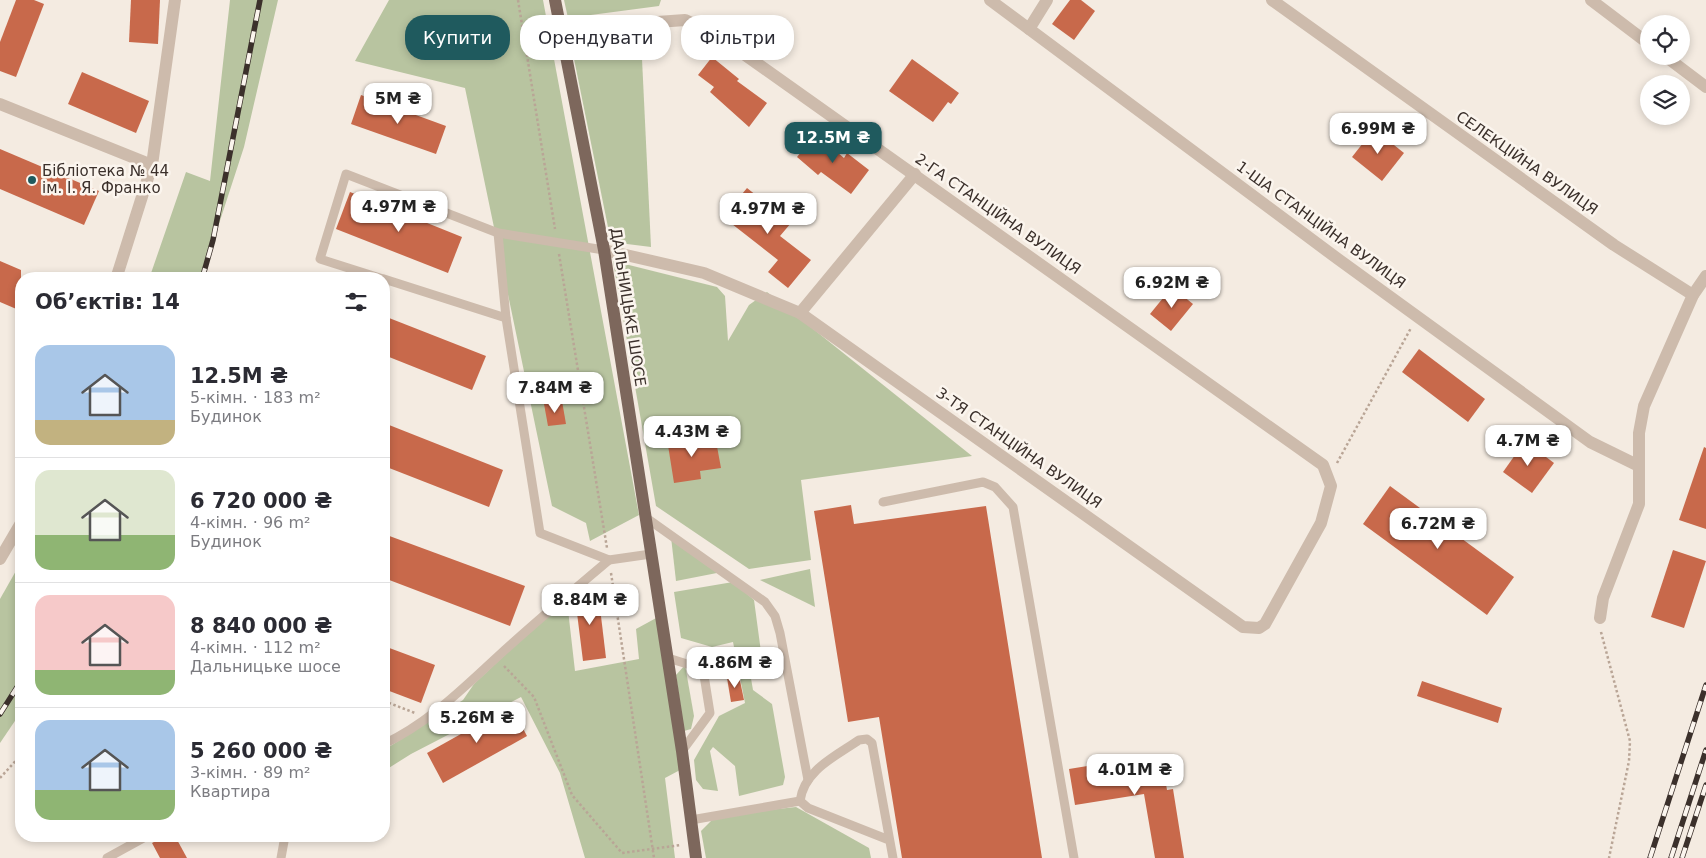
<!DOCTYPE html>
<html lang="uk">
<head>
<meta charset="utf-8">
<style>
	:root { --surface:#fff; --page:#f7f7f7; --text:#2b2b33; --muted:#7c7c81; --line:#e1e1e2; --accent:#1f5a5e }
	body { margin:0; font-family:"DejaVu Sans",sans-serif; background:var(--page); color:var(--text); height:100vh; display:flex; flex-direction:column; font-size:19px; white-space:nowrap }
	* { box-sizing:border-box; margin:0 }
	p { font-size:16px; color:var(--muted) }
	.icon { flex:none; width:28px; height:28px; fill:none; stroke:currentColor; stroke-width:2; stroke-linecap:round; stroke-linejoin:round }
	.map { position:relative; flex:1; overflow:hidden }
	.side { position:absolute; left:15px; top:272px; width:375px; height:570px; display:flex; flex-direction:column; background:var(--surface); border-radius:20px; box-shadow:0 2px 8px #0003 }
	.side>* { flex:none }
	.top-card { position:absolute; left:405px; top:15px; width:475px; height:45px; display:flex; gap:10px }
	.buttons { position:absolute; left:1640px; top:15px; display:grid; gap:10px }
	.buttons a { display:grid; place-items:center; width:50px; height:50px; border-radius:50%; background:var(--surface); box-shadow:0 2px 8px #0003; font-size:25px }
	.price { position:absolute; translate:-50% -42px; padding:0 11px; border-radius:10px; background:#fff; color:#222; font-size:16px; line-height:32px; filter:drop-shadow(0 1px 2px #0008) }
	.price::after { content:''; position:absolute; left:50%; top:30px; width:15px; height:11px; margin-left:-8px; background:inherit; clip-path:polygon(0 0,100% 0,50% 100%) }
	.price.on { background:var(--accent); color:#fff }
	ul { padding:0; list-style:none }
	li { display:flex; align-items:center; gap:15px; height:125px; padding:0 20px }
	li+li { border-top:1px solid var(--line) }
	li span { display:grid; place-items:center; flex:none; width:140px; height:100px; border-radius:15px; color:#555 }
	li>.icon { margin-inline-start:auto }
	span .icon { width:60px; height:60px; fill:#fffc; stroke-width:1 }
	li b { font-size:21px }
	h2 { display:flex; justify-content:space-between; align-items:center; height:60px; padding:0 20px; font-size:21px }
	.pill { padding:0 18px; border-radius:20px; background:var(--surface); box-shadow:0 2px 8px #0003; font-size:18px; line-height:45px }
	.pill.on { background:var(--accent); color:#fff }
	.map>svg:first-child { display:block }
</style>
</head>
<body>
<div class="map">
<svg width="1706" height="858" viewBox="0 0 1706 858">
	<rect width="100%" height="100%" fill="#f4ebe1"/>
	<!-- green -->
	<g fill="#b8c4a0">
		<polygon points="230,0 278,0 244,147 201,279 149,279 186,172 210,181"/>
		<polygon points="389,0 543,0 639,515 590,541 586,523 552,506 465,88 355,61"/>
		<polygon points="564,0 661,0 659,6 568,18"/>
		<polygon points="569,34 641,38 651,247 611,242"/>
		<polygon points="613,261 717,287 725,296 728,341 749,305 767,292 972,456 801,480 811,560 749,569 656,506"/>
		<polygon points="671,537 722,572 676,581"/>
		<polygon points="21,562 21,712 0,743 0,599"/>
		<polygon points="810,569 815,607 760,580"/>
		<polygon points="733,582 754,600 761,652 748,661 753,690 772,704 785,777 783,785 739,796 735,766 713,747 710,751 718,791 703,789 696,780 694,760 719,716 745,703 733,642 712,647 681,638 674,592"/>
		<polygon points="567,601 575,671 639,659 636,629 658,617 680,770 665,778 675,858 585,858 560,773 521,697 411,754 384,771 384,750 463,700 474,684 559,604"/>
		<polygon points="685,665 694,716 691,729 684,731 676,675"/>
		<polygon points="796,807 869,848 871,858 706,858 701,831 712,820 723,815"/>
	</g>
	<!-- building -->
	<g fill="#c8694b">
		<polygon points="16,0 34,0 44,4 16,77 0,71 0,42"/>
		<polygon points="131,0 160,0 158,44 129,42"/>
		<polygon points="1070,0 1081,0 1095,11 1074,40 1052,24"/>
		<polygon points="712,57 739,79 737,81 767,103 749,127 710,92 714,87 698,75"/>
		<polygon points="912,59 959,93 951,104 948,102 933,122 889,91"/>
		<polygon points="82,72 149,101 136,133 68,104"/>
		<polygon points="361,95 446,126 436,154 351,124"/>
		<polygon points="1374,129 1404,153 1382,181 1352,157"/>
		<polygon points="816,134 844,158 847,153 869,170 851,194 821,172 818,175 797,157"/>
		<polygon points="0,149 99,191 84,225 0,189"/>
		<polygon points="747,188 791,223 780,236 811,260 788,288 768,272 778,260 723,217"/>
		<polygon points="350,192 462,237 448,273 336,229"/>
		<polygon points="0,261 21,270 21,311 0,302"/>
		<polygon points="1172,287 1193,304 1171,331 1150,314"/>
		<polygon points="384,316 486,356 472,390 384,355"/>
		<polygon points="1419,349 1485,399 1468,422 1402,372"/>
		<polygon points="562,401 566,424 548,426 544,404"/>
		<polygon points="384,423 503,470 489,507 384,466"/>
		<polygon points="695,434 696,444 716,441 721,468 700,471 701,479 674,483 667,439"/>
		<polygon points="1525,441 1554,463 1532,493 1503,472"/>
		<polygon points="1704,447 1706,448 1706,529 1679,520"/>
		<polygon points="1390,486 1514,577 1487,615 1363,524"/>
		<polygon points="851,505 854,524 986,506 1042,858 902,858 879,717 848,722 814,511"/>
		<polygon points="384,534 525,586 510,626 384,578"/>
		<polygon points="1673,550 1706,561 1684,628 1651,617"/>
		<polygon points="598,591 606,658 583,661 575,597 580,593"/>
		<polygon points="384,646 435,665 421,703 384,689"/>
		<polygon points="739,676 744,700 731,702 727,678"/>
		<polygon points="1422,681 1502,708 1498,723 1417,696"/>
		<polygon points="511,706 527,736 443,783 427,753"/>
		<polygon points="1161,754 1167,790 1173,789 1184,858 1155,858 1144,794 1075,805 1069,769"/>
		<polygon points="165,836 175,836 187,858 160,858 152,843"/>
	</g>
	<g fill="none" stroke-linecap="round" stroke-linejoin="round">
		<!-- path -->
		<g stroke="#b9a596" stroke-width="2.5" stroke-dasharray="2.5 2.5" stroke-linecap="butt">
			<polyline points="518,0 555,229"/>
			<polyline points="559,254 607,548"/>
			<polyline points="1337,463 1411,328"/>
			<polyline points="611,573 654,858"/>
			<polyline points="1601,632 1630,741 1629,761 1609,858"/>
			<polyline points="504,666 534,697 572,795 622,853 681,845"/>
			<polyline points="384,701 415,713"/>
			<polyline points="0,778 21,755"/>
		</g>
		<!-- lane -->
		<g stroke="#cdbbac" stroke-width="9">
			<polyline points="498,233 506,318"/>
			<polyline points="383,279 320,259 346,174 498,233 604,250"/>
			<polyline points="384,279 506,318 540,533 609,560 651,554"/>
			<polyline points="883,502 983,482 995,487 1013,507 1074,858"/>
			<polyline points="645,517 765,602 775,616 780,633 808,780"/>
			<polyline points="668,658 703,669 710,713 682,751"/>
			<path d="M384,744c44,-21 76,-53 112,-86 37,-34 75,-66 113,-98"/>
			<polyline points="691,820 800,801"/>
			<path d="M889,840l-81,-32 -8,-7c4,-31 36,-45 59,-61l8,-1 5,4 21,115"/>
			<polyline points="107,858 147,836"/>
			<polyline points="281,858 285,836"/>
		</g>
		<!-- street -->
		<g stroke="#cdbbac" stroke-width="12">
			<polyline points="990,0 1338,259 1590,442 1639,466"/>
			<polyline points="1272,0 1614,245 1693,295"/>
			<polyline points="1591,0 1649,44"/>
			<polyline points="561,29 685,20 717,35 1323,465 1331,486 1321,523 1265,624 1259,628 1243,627 800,313 704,273 604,250"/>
			<polyline points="1029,29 1047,0"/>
			<polyline points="1665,56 1706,87"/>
			<polyline points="0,104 152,165"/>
			<polyline points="116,279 152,165 175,0"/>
			<polyline points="800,313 915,174"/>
			<polyline points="0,559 21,523"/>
			<polyline points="1600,618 1603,598 1639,504 1639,433 1644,406 1693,295 1706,276"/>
		</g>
		<!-- primary -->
		<polyline stroke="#7d675c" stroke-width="12" points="555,0 604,250 682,751 696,858"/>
		<!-- rail casing -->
		<g stroke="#3b302b" stroke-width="5.5">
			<g id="rail">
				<polyline points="202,279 213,240 260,0"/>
				<polyline points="0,714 21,681"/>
				<polyline points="1650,858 1706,685"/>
				<polyline points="1671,858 1706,750"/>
				<polyline points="1682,858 1706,785"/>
			</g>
		</g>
		<!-- rail -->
		<use href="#rail" stroke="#fbf5ee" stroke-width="4" stroke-dasharray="11" stroke-linecap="butt"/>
	</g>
	<!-- markers -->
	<circle fill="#1f5a5e" stroke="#fbf5ee" stroke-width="2" cx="32" cy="180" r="5"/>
	<g text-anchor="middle" stroke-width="5" stroke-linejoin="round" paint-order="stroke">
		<!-- street labels -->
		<g font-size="15" fill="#3b302b" stroke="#fbf5ee">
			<text transform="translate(1527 163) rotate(35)" y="5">СЕЛЕКЦІЙНА ВУЛИЦЯ</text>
			<text transform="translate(998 214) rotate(35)" y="5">2-ГА СТАНЦІЙНА ВУЛИЦЯ</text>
			<text transform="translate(1321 225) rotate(36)" y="5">1-ША СТАНЦІЙНА ВУЛИЦЯ</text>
			<text transform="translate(628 307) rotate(81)" y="5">ДАЛЬНИЦЬКЕ ШОСЕ</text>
			<text transform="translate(1019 448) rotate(35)" y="5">3-ТЯ СТАНЦІЙНА ВУЛИЦЯ</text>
		</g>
		<!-- poi labels -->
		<g font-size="15" fill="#3b302b" stroke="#fbf5ee" text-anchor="start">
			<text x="42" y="176">Бібліотека № 44<tspan x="42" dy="17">ім. І. Я. Франко</tspan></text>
		</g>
	</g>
</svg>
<div class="buttons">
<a><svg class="icon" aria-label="locate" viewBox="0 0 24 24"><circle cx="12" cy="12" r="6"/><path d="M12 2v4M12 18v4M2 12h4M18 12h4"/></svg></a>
<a><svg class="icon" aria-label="layers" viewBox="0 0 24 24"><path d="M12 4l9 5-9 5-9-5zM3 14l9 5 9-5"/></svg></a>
</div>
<b class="price" style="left:398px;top:125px">5M ₴</b>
<b class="price" style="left:1378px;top:155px">6.99M ₴</b>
<b class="price on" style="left:833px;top:164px">12.5M ₴</b>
<b class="price" style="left:399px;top:233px">4.97M ₴</b>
<b class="price" style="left:768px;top:235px">4.97M ₴</b>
<b class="price" style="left:1172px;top:309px">6.92M ₴</b>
<b class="price" style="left:555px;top:414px">7.84M ₴</b>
<b class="price" style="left:692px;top:458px">4.43M ₴</b>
<b class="price" style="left:1528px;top:467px">4.7M ₴</b>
<b class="price" style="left:1438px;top:550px">6.72M ₴</b>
<b class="price" style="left:590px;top:626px">8.84M ₴</b>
<b class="price" style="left:735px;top:689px">4.86M ₴</b>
<b class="price" style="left:477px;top:744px">5.26M ₴</b>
<b class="price" style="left:1135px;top:796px">4.01M ₴</b>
<div class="top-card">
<a class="pill on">Купити</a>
<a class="pill">Орендувати</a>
<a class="pill">Фільтри</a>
</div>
<section class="side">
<h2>Об’єктів: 14<svg class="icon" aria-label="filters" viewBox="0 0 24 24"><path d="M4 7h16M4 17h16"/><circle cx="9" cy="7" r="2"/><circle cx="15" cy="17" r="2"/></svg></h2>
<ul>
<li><span style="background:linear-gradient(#a9c7e8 75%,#c2b280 0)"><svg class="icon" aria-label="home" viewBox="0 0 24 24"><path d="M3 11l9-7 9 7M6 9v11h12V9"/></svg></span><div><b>12.5M ₴</b><p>5-кімн. · 183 m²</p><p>Будинок</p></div></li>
<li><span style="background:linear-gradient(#dfe7d0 65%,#8fb573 0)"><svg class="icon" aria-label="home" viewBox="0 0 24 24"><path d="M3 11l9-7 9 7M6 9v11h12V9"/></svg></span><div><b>6 720 000 ₴</b><p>4-кімн. · 96 m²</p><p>Будинок</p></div></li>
<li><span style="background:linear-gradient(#f6c9c9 75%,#8fb573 0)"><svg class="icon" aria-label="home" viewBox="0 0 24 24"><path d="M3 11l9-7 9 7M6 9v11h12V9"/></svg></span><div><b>8 840 000 ₴</b><p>4-кімн. · 112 m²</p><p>Дальницьке шосе</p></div></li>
<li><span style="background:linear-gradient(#a9c7e8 70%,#8fb573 0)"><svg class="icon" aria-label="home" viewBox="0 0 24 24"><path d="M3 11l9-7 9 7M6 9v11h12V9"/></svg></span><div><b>5 260 000 ₴</b><p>3-кімн. · 89 m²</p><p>Квартира</p></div></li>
</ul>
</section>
</div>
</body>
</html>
